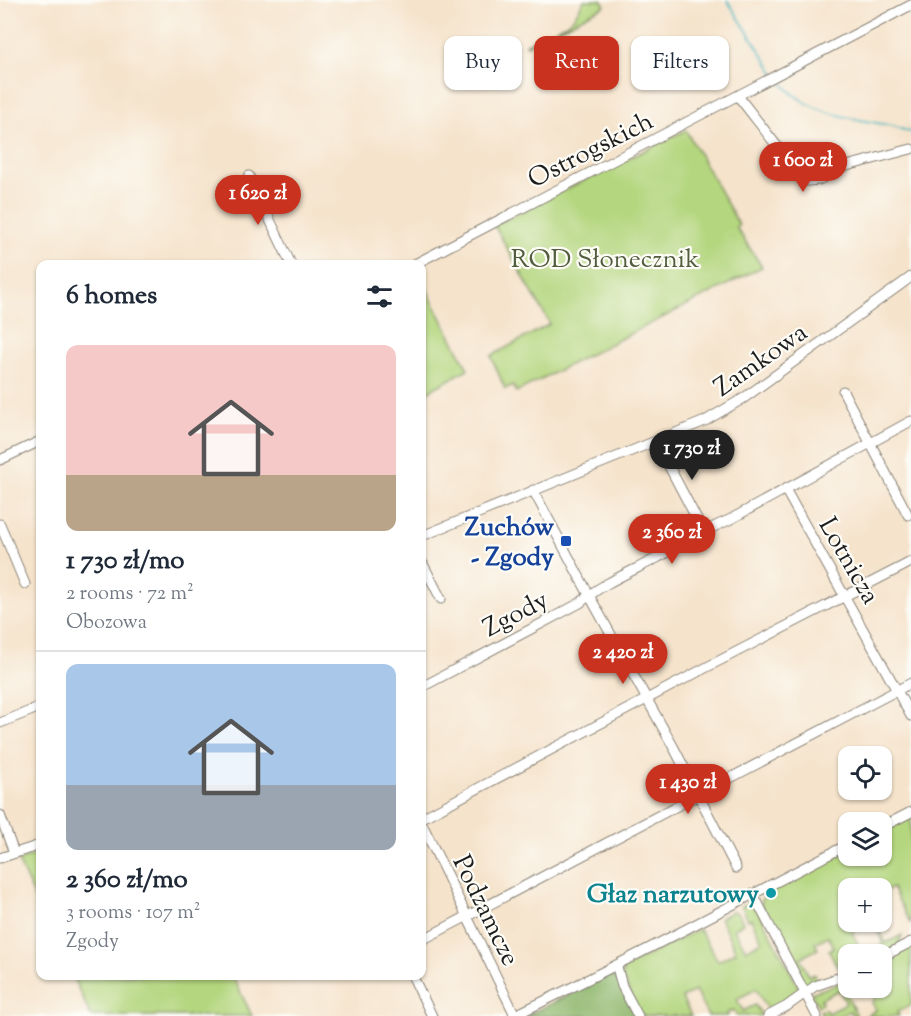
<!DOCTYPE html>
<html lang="en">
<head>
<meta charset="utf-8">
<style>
	:root { --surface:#fff; --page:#f2f2f3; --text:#1f2937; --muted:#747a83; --line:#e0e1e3; --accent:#c8321e }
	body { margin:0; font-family:"Sorts Mill Goudy",serif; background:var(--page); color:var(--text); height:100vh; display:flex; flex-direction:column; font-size:22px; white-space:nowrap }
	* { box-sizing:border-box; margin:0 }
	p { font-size:20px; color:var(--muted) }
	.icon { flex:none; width:33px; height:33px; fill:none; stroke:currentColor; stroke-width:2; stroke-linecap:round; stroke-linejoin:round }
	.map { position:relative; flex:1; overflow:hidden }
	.drawer { position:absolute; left:36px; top:260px; width:390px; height:720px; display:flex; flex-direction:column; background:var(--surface); border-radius:12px; box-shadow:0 2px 4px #0004 }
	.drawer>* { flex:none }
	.top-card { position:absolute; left:444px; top:36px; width:376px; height:54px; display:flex; gap:12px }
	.fabs { position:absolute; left:838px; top:746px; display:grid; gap:12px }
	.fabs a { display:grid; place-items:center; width:54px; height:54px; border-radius:12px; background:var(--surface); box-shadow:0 2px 4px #0004; font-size:30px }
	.price { position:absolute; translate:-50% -51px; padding:0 14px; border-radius:21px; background:var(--accent); color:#fff; font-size:20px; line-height:39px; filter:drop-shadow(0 2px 3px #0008) }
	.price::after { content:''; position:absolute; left:50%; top:36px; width:18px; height:14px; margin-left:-9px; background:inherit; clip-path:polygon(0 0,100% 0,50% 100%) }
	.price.on { background:#222; color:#fff }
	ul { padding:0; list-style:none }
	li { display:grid; align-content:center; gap:12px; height:318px; padding:0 30px }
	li+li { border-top:2px solid var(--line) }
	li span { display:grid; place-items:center; height:186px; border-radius:12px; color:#555 }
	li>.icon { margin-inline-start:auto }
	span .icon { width:108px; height:108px; fill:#fffc; stroke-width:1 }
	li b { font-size:26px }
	h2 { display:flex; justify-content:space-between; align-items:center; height:72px; padding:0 30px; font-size:26px }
	.pill { padding:0 21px; border-radius:12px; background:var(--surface); box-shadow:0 2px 4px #0004; font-size:21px; line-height:54px }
	.pill.on { background:var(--accent); color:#fff }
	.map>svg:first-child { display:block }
</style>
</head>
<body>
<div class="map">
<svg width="911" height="1016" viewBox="0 0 911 1016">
	<rect width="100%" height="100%" fill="#fdfcf7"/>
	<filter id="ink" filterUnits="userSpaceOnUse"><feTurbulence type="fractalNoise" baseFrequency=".0167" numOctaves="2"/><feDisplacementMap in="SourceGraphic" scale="12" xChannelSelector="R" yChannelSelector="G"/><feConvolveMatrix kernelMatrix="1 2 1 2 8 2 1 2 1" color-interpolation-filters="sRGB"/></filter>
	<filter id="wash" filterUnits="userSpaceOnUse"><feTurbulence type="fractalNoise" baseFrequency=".008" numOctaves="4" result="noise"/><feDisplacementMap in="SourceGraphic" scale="24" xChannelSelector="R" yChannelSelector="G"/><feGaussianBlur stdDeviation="1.35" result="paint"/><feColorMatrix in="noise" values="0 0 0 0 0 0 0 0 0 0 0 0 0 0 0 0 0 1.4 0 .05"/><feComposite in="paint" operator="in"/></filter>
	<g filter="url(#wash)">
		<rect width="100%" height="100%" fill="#f5e3cb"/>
		<!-- green -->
		<g fill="#b4d67e" stroke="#68794d" stroke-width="1.5">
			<polygon points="584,0 602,0 605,6 526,46 526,44 566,24 575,16"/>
			<polygon points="686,130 739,225 736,227 762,267 516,392 513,385 505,389 491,356 550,324 494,225"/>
			<polygon points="422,281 468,369 422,395"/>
			<path d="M911,817v107l-19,-36 -10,5v-5h-33v33h26l11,22 16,-8 -4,11 -12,6 -6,-6 4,-2 -12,-23 -20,11 11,22h-14v16c-12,3 -15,-10 -20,-20l5,-3 -6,-11 -13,7 3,6 -18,9 9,18 5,-2 4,5 -14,6 -43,-82 3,-9 85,-44v5h33v-23z"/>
			<polygon points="40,852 40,909 18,861"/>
			<polygon points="751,901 754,902 800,990 799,994 772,1010 768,1010 756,989 737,999 743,1011 755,1005 761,1014 759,1016 737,1016 734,1010 727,1013 728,1016 708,1016 695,991 682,998 691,1016 641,1016 622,976 624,968 699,929 718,961 736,952 720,918 733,911 739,914 743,923 734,929 746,950 762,941 751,919 748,920 742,906"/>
			<polygon points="911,945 911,1005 897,1012 899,1016 866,1016 876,1010 872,1003 875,998 869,987 882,987 882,961"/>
			<polygon points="72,975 232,975 252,1016 91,1016"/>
			<polygon points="841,983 857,1016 853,1016 850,1011 840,1016 823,1016 820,1011 825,1009 828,1013 846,1003 839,990 821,999 822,1004 818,1006 811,993"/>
		</g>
		<!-- forest -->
		<polygon fill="#8fb76d" stroke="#566a44" stroke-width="1.5" points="610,975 616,978 635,1016 525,1016"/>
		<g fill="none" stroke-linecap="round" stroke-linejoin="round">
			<!-- stream -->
			<g stroke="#45b4bd" stroke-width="2">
				<polyline points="727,0 775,74"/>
				<path d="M779,79c26,36 73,39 114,47 7,2 11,5 18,6"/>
			</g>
		</g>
	</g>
	<g filter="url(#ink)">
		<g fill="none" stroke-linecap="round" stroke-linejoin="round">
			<!-- street casing -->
			<g stroke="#888074" stroke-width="11">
				<g id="street">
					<polyline points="738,96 798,173 808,181 819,180 843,167 911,149"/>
					<polyline points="249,176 291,264"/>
					<polyline points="415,264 911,5"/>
					<polyline points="843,391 908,515"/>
					<polyline points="659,440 661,451 703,531"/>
					<polyline points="0,460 40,441"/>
					<polyline points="785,489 911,716"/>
					<polyline points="533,490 589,595 674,748 736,868"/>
					<polyline points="0,524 25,584"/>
					<polyline points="422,536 705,421 744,398 911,277"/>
					<polyline points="422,562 441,599"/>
					<path d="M422,687l158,-84c22,-20 51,-31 77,-45 24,-13 46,-27 72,-38l182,-99"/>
					<polyline points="0,723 40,707"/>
					<polyline points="0,815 14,853"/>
					<polyline points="422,818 709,666 911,562"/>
					<polyline points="422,824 515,1015"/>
					<polyline points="882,827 911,812"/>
					<polyline points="0,858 40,845"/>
					<polyline points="753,894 817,1016"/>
					<polyline points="422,940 911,683"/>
					<polyline points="882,957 911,942"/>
					<polyline points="617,967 622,986 638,1016"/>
					<polyline points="412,975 432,1016"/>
					<path d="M513,1016c114,-54 224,-114 336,-172"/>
					<polyline points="768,1016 787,1006 815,986 849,974"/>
				</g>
			</g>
			<!-- street -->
			<use href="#street" stroke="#fff" stroke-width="9"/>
		</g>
	</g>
	<!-- markers -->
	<rect fill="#1a4fb4" stroke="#fdfcf7" stroke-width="2" x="560" y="535" width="12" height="12" rx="3"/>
	<circle fill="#0f9aa8" stroke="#fdfcf7" stroke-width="2" cx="771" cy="893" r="6"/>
	<g text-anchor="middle" stroke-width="4.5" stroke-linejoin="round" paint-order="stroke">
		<!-- street labels -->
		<g font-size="26" fill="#1c1c1c" stroke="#fdfcf7">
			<text transform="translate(590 149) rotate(-27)" y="9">Ostrogskich</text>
			<text transform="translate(760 359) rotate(-35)" y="9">Zamkowa</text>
			<text transform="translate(850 560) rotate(60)" y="9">Lotnicza</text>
			<text transform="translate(515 613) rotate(-28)" y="9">Zgody</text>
			<text transform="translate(487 910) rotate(64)" y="9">Podzamcze</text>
		</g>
		<!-- park labels -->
		<g font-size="26" fill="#515d3e" stroke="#fdfcf7">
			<text x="605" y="267">ROD Słonecznik</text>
		</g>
		<!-- transit labels -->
		<g font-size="26" font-weight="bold" fill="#164399" stroke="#fdfcf7" text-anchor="end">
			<text x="554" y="535">Zuchów<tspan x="554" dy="30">- Zgody</tspan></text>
		</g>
		<!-- culture labels -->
		<g font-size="26" font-weight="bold" fill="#0d838f" stroke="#fdfcf7" text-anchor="end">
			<text x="759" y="902">Głaz narzutowy</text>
		</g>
	</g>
</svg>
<div class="fabs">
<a><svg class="icon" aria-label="locate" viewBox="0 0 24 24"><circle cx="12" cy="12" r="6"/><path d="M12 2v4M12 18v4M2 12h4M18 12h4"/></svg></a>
<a><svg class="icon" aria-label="layers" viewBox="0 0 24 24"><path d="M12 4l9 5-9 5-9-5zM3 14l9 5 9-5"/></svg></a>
<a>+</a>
<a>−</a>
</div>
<b class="price" style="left:803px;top:193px">1 600 zł</b>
<b class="price" style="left:258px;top:226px">1 620 zł</b>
<b class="price on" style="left:692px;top:481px">1 730 zł</b>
<b class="price" style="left:672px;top:565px">2 360 zł</b>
<b class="price" style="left:623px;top:685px">2 420 zł</b>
<b class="price" style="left:688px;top:815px">1 430 zł</b>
<div class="top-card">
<a class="pill">Buy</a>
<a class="pill on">Rent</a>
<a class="pill">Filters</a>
</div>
<section class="drawer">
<h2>6 homes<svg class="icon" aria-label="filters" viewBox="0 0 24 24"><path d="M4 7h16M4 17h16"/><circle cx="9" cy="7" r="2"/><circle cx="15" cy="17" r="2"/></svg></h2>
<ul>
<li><span style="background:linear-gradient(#f6c9c9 70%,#b9a48a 0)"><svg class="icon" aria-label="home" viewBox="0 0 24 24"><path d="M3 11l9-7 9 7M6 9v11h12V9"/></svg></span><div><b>1 730 zł/mo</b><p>2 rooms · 72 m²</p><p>Obozowa</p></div></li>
<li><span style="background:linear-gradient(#a9c7e8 65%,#9aa5b1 0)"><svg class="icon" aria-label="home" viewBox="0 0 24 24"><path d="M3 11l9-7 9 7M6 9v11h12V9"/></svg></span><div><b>2 360 zł/mo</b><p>3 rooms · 107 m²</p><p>Zgody</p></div></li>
</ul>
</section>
</div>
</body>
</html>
